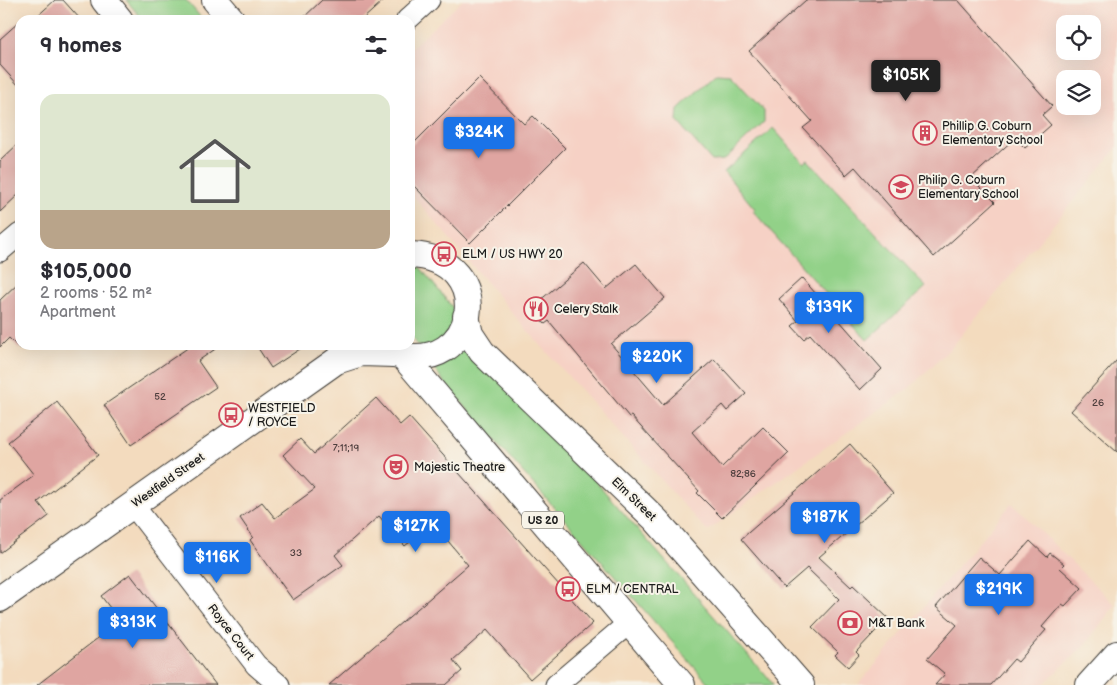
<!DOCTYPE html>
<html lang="en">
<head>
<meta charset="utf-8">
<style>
	:root { --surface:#fff; --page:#f2f2f3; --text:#2b2b33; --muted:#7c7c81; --line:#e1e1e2; --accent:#1a73e8 }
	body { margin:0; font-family:"Balsamiq Sans",sans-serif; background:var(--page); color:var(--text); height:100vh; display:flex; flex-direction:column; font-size:19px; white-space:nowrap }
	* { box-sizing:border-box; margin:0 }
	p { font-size:16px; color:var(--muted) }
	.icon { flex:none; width:28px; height:28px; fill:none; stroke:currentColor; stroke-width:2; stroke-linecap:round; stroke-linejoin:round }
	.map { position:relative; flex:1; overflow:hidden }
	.side { position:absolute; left:15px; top:15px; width:400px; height:335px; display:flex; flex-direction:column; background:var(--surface); border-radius:15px; box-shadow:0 5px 20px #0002 }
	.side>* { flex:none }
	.tools { position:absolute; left:1056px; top:15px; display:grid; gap:10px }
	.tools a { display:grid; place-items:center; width:45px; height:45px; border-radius:10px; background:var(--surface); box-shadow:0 5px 20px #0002; font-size:25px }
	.price { position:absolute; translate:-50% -42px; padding:0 11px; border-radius:5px; background:var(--accent); color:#fff; font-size:16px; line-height:32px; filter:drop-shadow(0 1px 2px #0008) }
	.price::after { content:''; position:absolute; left:50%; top:30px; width:15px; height:11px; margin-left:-8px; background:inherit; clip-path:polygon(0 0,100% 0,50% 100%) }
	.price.active { background:#222; color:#fff }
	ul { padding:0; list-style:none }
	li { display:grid; align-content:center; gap:10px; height:265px; padding:0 25px }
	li+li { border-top:1px solid var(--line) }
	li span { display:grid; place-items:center; height:155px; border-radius:15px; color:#555 }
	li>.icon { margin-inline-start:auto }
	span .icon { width:90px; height:90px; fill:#fffc; stroke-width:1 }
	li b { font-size:21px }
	h2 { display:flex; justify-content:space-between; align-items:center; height:60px; padding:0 25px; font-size:21px }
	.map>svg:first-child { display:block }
</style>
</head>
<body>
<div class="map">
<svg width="1117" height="685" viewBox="0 0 1117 685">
	<rect width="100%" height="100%" fill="#f7f3e8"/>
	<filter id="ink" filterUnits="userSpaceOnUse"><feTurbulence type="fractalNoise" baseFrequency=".02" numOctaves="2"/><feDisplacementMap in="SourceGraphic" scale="10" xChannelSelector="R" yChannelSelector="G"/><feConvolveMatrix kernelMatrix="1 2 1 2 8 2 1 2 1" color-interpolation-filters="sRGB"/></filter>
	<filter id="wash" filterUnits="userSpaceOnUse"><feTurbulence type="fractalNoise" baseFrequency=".0096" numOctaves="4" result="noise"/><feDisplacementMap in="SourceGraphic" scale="20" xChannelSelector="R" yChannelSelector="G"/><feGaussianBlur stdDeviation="1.12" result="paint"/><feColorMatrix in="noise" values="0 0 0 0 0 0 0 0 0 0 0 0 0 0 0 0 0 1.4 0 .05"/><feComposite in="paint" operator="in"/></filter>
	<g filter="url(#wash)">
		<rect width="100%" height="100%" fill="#f3dbbe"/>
		<!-- built -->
		<g fill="#f6d1c5" fill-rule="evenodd">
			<path d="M463,0h650l4,4v144l-167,201 -43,41 -200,141 -187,-209 -110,-130v-143zM1065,24h27v27h-27zM1065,79h27v27h-27z"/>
			<polygon points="1012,503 1115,605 1084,646 1042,685 858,685"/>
		</g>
		<!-- green -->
		<g fill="#92d188" stroke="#577652">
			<polygon points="126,0 186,0 203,20 143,20"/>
			<polygon points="716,74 731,75 764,111 764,122 724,160 712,161 677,121 678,109"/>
			<polygon points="773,128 804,163 808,160 926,287 867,340 753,211 755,209 724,172"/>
			<polygon points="410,255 570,452 774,685 710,685 447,386 410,335"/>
		</g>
		<g id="blocks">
			<!-- building -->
			<g fill="#dfa5a1">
				<polygon points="55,0 63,0 81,20 33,20"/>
				<polygon points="322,0 384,0 362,20 301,20"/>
				<polygon points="806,0 958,0 1052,106 1042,115 1051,125 1025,148 1015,138 971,178 995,202 934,257 855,167 846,175 803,128 812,121 749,51"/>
				<polygon points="20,21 20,87 0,65 0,39"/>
				<polygon points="479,78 524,124 533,116 565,148 470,243 410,182 410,147"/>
				<polygon points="20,142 20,193 0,212 0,161"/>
				<polygon points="584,263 606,289 636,264 665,298 611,344 663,405 714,359 746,394 727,411 722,405 692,432 722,467 763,427 789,453 722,518 697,493 699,491 631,416 629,417 549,321 545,324 531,308"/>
				<polygon points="802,278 882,369 860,390 810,334 804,339 792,326 798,321 779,299"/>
				<polygon points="20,281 20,349 9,338 0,347 0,300"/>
				<polygon points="192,345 221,345 198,361 216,387 131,445 104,405"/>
				<polygon points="256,345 306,345 271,368"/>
				<polygon points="1117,360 1117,452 1071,411"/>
				<polygon points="376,398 400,425 409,417 593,623 530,679 487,630 453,660 462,671 446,685 329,685 468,565 433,523 405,546 379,516 335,555 343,565 293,600 250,540 253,537 240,518 262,502 275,518 315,489 283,455 300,439 314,454"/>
				<polygon points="57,402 98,455 38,502 49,516 0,553 0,500 34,475 8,442"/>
				<polygon points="850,444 893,493 819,557 851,587 853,585 888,618 856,652 859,655 848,667 835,655 838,652 812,627 839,599 807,568 784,588 741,539"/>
				<polygon points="1030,541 1047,557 1050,553 1064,564 1060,568 1082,588 1065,606 1062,604 1042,627 1046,630 1018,662 1014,659 991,685 935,685 945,674 927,659 957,625 936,607 979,557 1000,575"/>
				<polygon points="130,574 216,685 37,685 120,621 101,596"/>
			</g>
		</g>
	</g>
	<g filter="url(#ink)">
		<use href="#blocks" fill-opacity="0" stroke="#3c3934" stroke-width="1"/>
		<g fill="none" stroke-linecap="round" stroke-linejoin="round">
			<!-- minor casing -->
			<g stroke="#3c3934" stroke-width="23">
				<g id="minor">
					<polyline points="407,20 429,0"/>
					<polyline points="0,251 20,234"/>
					<polyline points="133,505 256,665 279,685"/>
					<polyline points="556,685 630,622"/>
				</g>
			</g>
			<!-- major casing -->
			<g stroke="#3c3934" stroke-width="28">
				<g id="major">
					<polyline points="104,0 120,20"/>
					<polyline points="215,0 232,20"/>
					<polyline points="466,316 470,334 482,352 656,520 801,685"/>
					<path d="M394,354c86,23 104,-96 16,-99"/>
					<polyline points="403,356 682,685"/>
					<polyline points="0,599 336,361 361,353 394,354"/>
					<polyline points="1089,685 1117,654"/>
				</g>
			</g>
			<!-- minor -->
			<use href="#minor" stroke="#fff" stroke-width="21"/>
			<!-- major -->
			<use href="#major" stroke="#fff" stroke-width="26"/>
		</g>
	</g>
	<!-- icons -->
	<defs>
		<g id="building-ring" transform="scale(1.25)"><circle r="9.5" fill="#f7f3e8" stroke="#d1495b" stroke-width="1.5"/><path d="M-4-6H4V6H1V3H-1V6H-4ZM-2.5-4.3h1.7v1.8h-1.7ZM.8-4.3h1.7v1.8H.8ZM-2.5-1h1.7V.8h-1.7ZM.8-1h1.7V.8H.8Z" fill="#d1495b"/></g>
		<g id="school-ring" transform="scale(1.25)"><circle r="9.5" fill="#f7f3e8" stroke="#d1495b" stroke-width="1.5"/><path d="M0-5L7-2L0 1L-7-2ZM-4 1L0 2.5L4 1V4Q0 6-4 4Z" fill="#d1495b"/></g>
		<g id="bus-ring" transform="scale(1.25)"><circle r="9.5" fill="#f7f3e8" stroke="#d1495b" stroke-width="1.5"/><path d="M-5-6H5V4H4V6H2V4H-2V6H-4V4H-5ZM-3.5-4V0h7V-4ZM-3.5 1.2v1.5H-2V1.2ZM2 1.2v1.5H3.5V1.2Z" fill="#d1495b"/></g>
		<g id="restaurant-ring" transform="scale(1.25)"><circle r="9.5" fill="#f7f3e8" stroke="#d1495b" stroke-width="1.5"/><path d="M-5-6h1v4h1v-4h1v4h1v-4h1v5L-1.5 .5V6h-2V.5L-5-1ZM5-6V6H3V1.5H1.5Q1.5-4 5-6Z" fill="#d1495b"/></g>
		<g id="theatre-ring" transform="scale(1.25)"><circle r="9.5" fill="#f7f3e8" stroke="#d1495b" stroke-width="1.5"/><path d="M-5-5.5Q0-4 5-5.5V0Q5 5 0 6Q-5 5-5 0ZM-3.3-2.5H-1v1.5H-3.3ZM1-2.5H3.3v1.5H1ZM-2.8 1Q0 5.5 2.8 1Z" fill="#d1495b"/></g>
		<g id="bank-ring" transform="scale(1.25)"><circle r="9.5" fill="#f7f3e8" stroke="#d1495b" stroke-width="1.5"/><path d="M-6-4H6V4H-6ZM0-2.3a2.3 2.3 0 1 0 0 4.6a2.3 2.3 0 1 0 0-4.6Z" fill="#d1495b"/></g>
	</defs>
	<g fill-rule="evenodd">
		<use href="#building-ring" x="925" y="133"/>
		<use href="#school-ring" x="901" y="187"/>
		<use href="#bus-ring" x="444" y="254"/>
		<use href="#restaurant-ring" x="536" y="309"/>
		<use href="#bus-ring" x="231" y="415"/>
		<use href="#theatre-ring" x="396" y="467"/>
		<use href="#bus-ring" x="568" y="589"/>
		<use href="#bank-ring" x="850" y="623"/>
	</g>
	<g text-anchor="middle" stroke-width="4" stroke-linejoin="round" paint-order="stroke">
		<!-- number labels -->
		<g font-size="10" fill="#4d3e3d">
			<text x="160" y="400">52</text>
			<text x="1098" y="406">26</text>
			<text x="346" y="451">7;11;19</text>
			<text x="743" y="477">82;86</text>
			<text x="296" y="556">33</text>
		</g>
		<!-- shield labels -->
		<rect fill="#f7f3e8" stroke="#5e5c59" stroke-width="1" x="522" y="511.5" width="42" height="17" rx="4"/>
		<g font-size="11" font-weight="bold" fill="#1c1c1c">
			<text x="543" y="524">US 20</text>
		</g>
		<!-- poi labels -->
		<g font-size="12" fill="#1c1c1c" stroke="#f7f3e8" text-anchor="start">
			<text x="942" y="130">Phillip G. Coburn<tspan x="942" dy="14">Elementary School</tspan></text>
			<text x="918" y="184">Philip G. Coburn<tspan x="918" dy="14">Elementary School</tspan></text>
			<text x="462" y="258">ELM / US HWY 20</text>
			<text x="554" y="313">Celery Stalk</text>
			<text x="248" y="412">WESTFIELD<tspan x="248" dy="14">/ ROYCE</tspan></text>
			<text x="414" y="471">Majestic Theatre</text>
			<text x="586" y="593">ELM / CENTRAL</text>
			<text x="868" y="627">M&amp;T Bank</text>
		</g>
		<!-- street labels -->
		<g font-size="12" fill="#1c1c1c" stroke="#f7f3e8">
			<text transform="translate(168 480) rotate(-35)" y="4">Westfield Street</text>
			<text transform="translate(634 499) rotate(44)" y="4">Elm Street</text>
			<text transform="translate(231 632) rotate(52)" y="4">Royce Court</text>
		</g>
	</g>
</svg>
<div class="tools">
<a><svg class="icon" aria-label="locate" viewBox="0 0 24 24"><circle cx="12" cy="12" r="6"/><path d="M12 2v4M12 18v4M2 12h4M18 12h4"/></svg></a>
<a><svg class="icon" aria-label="layers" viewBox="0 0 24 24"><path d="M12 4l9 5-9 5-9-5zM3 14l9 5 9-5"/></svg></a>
</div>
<b class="price active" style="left:906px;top:102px">$105K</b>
<b class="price" style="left:479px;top:159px">$324K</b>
<b class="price" style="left:829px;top:334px">$139K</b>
<b class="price" style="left:657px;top:384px">$220K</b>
<b class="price" style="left:825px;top:544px">$187K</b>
<b class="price" style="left:416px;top:553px">$127K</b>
<b class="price" style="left:217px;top:584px">$116K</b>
<b class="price" style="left:999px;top:616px">$219K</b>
<b class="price" style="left:133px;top:649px">$313K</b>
<section class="side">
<h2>9 homes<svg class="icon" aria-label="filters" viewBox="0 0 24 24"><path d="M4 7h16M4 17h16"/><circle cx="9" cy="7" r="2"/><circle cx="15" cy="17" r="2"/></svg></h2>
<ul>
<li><span style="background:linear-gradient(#dfe7d0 75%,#b9a48a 0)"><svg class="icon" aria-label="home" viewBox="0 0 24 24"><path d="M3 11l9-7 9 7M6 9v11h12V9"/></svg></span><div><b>$105,000</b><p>2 rooms · 52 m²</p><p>Apartment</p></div></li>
</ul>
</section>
</div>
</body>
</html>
